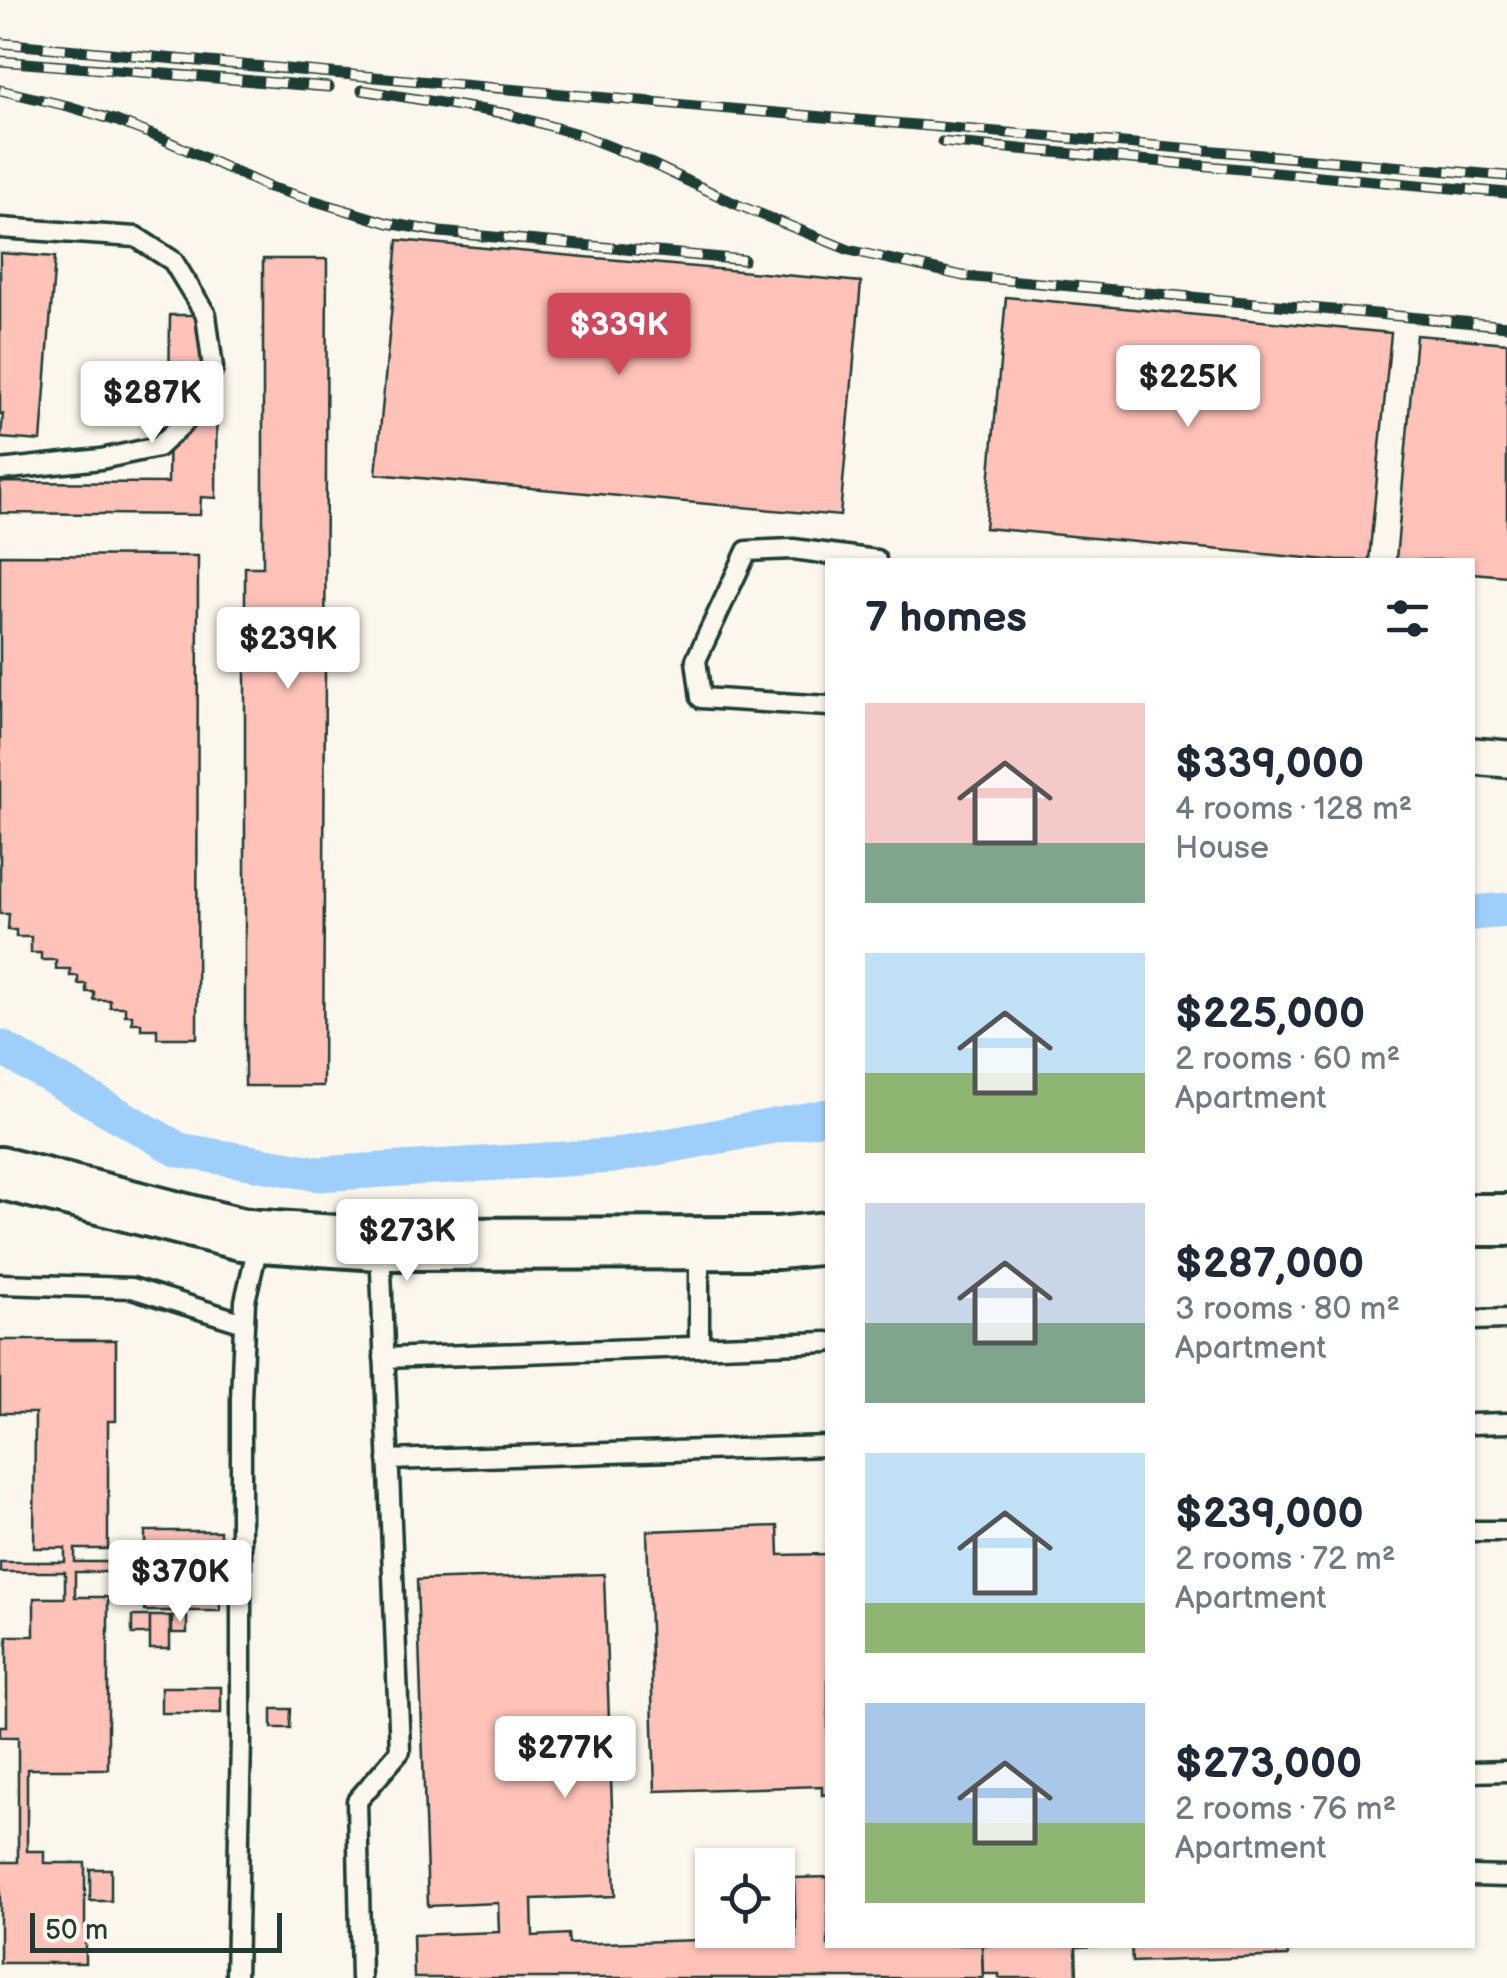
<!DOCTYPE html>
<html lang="en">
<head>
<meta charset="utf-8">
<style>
	:root { --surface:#fff; --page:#f6f6f7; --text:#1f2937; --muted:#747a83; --accent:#d1495b }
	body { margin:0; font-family:"Balsamiq Sans",sans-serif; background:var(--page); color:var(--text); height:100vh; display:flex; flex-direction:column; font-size:38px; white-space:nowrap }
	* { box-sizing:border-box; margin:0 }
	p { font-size:32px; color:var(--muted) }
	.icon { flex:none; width:55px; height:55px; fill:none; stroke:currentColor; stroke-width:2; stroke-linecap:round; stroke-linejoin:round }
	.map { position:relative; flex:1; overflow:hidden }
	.details { position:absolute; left:825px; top:558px; width:650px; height:1390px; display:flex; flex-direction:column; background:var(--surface); border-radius:0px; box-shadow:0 2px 8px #0004 }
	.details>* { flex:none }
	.controls { position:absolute; left:695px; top:1848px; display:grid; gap:20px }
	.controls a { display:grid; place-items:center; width:100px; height:100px; border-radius:0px; background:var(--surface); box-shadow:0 2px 8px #0004; font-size:50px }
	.scale { position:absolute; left:30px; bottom:25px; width:252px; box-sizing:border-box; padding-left:10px; border:5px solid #1f3d34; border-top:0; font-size:28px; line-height:35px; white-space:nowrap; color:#1f3d34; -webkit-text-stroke:8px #fbf7ec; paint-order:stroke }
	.price { position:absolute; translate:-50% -85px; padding:0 22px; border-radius:10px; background:#fff; color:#222; font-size:32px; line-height:65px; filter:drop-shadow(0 2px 5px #0008) }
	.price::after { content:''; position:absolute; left:50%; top:60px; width:30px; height:22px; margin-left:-15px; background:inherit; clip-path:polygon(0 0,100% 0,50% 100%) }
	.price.on { background:var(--accent); color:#fff }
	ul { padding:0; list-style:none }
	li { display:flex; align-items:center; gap:30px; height:250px; padding:0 40px }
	li span { display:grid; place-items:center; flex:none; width:280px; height:200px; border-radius:0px; color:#555 }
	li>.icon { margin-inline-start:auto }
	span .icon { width:120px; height:120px; fill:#fffc; stroke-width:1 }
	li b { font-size:42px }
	h2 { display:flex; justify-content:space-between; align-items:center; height:120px; padding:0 40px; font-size:42px }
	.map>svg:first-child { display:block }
</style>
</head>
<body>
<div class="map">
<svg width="1507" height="1978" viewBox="0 0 1507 1978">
	<rect width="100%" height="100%" fill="#fbf7ec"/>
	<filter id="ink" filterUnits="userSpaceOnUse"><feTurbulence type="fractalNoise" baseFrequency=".01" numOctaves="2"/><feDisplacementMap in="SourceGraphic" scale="20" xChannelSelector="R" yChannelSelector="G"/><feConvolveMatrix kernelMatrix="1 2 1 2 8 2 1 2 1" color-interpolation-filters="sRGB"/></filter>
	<g filter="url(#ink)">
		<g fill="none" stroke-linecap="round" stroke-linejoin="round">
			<!-- canal -->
			<g stroke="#9ecffb" stroke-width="35">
				<polyline points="1472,913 1507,910"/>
				<polyline points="0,1047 179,1150 319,1174 613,1156 828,1116"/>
			</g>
		</g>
		<!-- building -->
		<g fill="#fec2b9" stroke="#1f3d34" stroke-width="2.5">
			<polygon points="398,240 861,282 840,516 376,474"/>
			<polygon points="0,253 55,257 41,441 1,438 3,414 0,414"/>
			<polygon points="263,259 327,259 323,1086 245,1086 245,567 263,567"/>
			<polygon points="1006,297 1391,333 1369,560 1328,560 985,528"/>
			<polygon points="170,315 201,315 201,333 217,333 216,498 201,497 200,515 0,513 0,482 168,483"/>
			<polygon points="1416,335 1507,343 1507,576 1472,573 1472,560 1396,560"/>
			<polygon points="0,555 198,556 197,1038 157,1038 157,1029 141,1029 141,1023 132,1023 132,1015 125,1015 125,1007 110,1007 110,1000 94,1000 94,992 86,992 86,984 78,984 78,976 70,976 70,969 56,969 56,960 41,960 41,953 31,953 31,937 16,937 16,930 8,930 9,914 0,914"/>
			<polygon points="0,1340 116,1340 116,1421 108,1421 108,1549 75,1549 75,1562 145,1562 145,1531 220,1531 220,1611 145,1611 145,1572 75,1572 75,1597 108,1597 108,1769 27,1769 27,1851 44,1851 44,1863 85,1863 85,1963 0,1963 0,1862 18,1862 18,1737 0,1737 0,1726 7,1726 7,1636 34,1636 34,1598 65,1598 65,1572 0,1572 0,1562 65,1562 65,1548 34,1548 35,1413 0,1413"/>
			<polygon points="778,1526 779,1555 828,1554 828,1794 822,1795 822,1786 655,1791 647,1531"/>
			<polygon points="604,1574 615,1896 532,1899 533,1936 568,1934 569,1944 796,1937 794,1878 828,1877 828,1945 982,1945 983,1978 414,1978 413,1935 499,1932 498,1903 428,1906 417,1580"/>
			<rect x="132" y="1616" width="18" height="18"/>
			<rect x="150" y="1616" width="20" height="33"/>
			<rect x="172" y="1616" width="15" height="17"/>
			<rect x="161" y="1687" width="60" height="26"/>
			<polygon points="272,1709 291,1709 290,1728 272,1728"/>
			<rect x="90" y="1869" width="21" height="32"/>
			<polygon points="982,1945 1287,1945 1288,1956 1132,1962 1131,1945 1076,1947 1077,1978 999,1978 999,1974 983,1974"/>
		</g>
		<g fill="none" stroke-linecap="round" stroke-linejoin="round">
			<!-- lane casing -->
			<g stroke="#1f3d34" stroke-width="25">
				<g id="lane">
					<polyline points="0,228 136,237 173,261 206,315 213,368 193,414 158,447 101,459 0,470"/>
					<polyline points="828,706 701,698 696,660 747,551 793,549 876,560"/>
					<polyline points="699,1247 699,1347"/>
					<polyline points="0,1284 132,1288 244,1323"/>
					<polyline points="1472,1320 1507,1319"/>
					<polyline points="384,1358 828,1342"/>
					<polyline points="1472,1424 1507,1423"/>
					<polyline points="388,1460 828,1446"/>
					<polyline points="1472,1531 1507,1531"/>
					<polyline points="1472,1772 1507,1771"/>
					<polyline points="1472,1876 1507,1877"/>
					<polyline points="236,1978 241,1739 241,1399 245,1301 259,1241"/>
					<polyline points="361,1978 357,1801 400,1751 380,1245"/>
				</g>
			</g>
			<!-- street casing -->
			<g stroke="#1f3d34" stroke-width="42">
				<polyline id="street" points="1472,756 1507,759"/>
			</g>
			<!-- secondary casing -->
			<g stroke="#1f3d34" stroke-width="58">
				<g id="secondary">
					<polyline points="0,1173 241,1234 260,1236 380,1244 778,1243 828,1238"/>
					<polyline points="1472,1220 1507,1220"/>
				</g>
			</g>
			<!-- lane -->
			<use href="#lane" stroke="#fbf7ec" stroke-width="18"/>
			<!-- street -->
			<use href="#street" stroke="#fbf7ec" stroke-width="35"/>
			<!-- secondary -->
			<use href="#secondary" stroke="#fbf7ec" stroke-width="50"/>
			<!-- rail casing -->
			<g stroke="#1f3d34" stroke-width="11">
				<g id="rail">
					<polyline points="0,43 707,107 1507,176"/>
					<polyline points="0,61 329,87"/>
					<polyline points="0,90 68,106 117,121 163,139 266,186 388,223 440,232 744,260"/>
					<polyline points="362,90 508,114 581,135 644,160 738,205 849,250 963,276 1507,326"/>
					<polyline points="942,142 1507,193"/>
				</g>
			</g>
			<!-- rail -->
			<use href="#rail" stroke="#fbf7ec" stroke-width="8" stroke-dasharray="22" stroke-linecap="butt"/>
		</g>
	</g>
</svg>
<div class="controls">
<a><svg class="icon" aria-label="locate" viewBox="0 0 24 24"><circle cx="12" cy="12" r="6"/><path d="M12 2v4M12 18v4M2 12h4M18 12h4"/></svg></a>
</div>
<div class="scale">50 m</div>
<b class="price on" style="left:619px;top:378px">$339K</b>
<b class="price" style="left:1188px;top:430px">$225K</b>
<b class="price" style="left:152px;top:446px">$287K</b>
<b class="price" style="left:288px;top:692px">$239K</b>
<b class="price" style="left:407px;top:1284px">$273K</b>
<b class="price" style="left:180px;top:1625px">$370K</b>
<b class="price" style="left:565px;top:1801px">$277K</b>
<section class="details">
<h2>7 homes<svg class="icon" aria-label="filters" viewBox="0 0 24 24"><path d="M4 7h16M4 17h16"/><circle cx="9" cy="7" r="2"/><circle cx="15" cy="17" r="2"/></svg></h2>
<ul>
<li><span style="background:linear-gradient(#f6c9c9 70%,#7fa58c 0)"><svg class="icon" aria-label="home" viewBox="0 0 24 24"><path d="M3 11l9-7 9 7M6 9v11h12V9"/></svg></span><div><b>$339,000</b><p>4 rooms · 128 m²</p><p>House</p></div></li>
<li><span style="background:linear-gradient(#bfe0f5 60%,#8fb573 0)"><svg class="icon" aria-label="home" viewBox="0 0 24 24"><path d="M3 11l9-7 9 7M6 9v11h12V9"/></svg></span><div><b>$225,000</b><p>2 rooms · 60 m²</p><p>Apartment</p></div></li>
<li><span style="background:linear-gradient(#c9d6e8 60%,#7fa58c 0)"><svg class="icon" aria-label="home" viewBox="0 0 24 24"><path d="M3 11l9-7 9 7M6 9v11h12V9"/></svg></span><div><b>$287,000</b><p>3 rooms · 80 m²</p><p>Apartment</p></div></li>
<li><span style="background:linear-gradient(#bfe0f5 75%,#8fb573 0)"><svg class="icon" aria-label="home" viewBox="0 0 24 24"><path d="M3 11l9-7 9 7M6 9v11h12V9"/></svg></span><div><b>$239,000</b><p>2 rooms · 72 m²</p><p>Apartment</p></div></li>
<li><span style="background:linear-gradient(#a9c7e8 60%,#8fb573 0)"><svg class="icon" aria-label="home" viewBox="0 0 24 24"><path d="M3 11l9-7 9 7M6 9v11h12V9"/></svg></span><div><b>$273,000</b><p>2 rooms · 76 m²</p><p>Apartment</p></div></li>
</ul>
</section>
</div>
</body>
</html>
